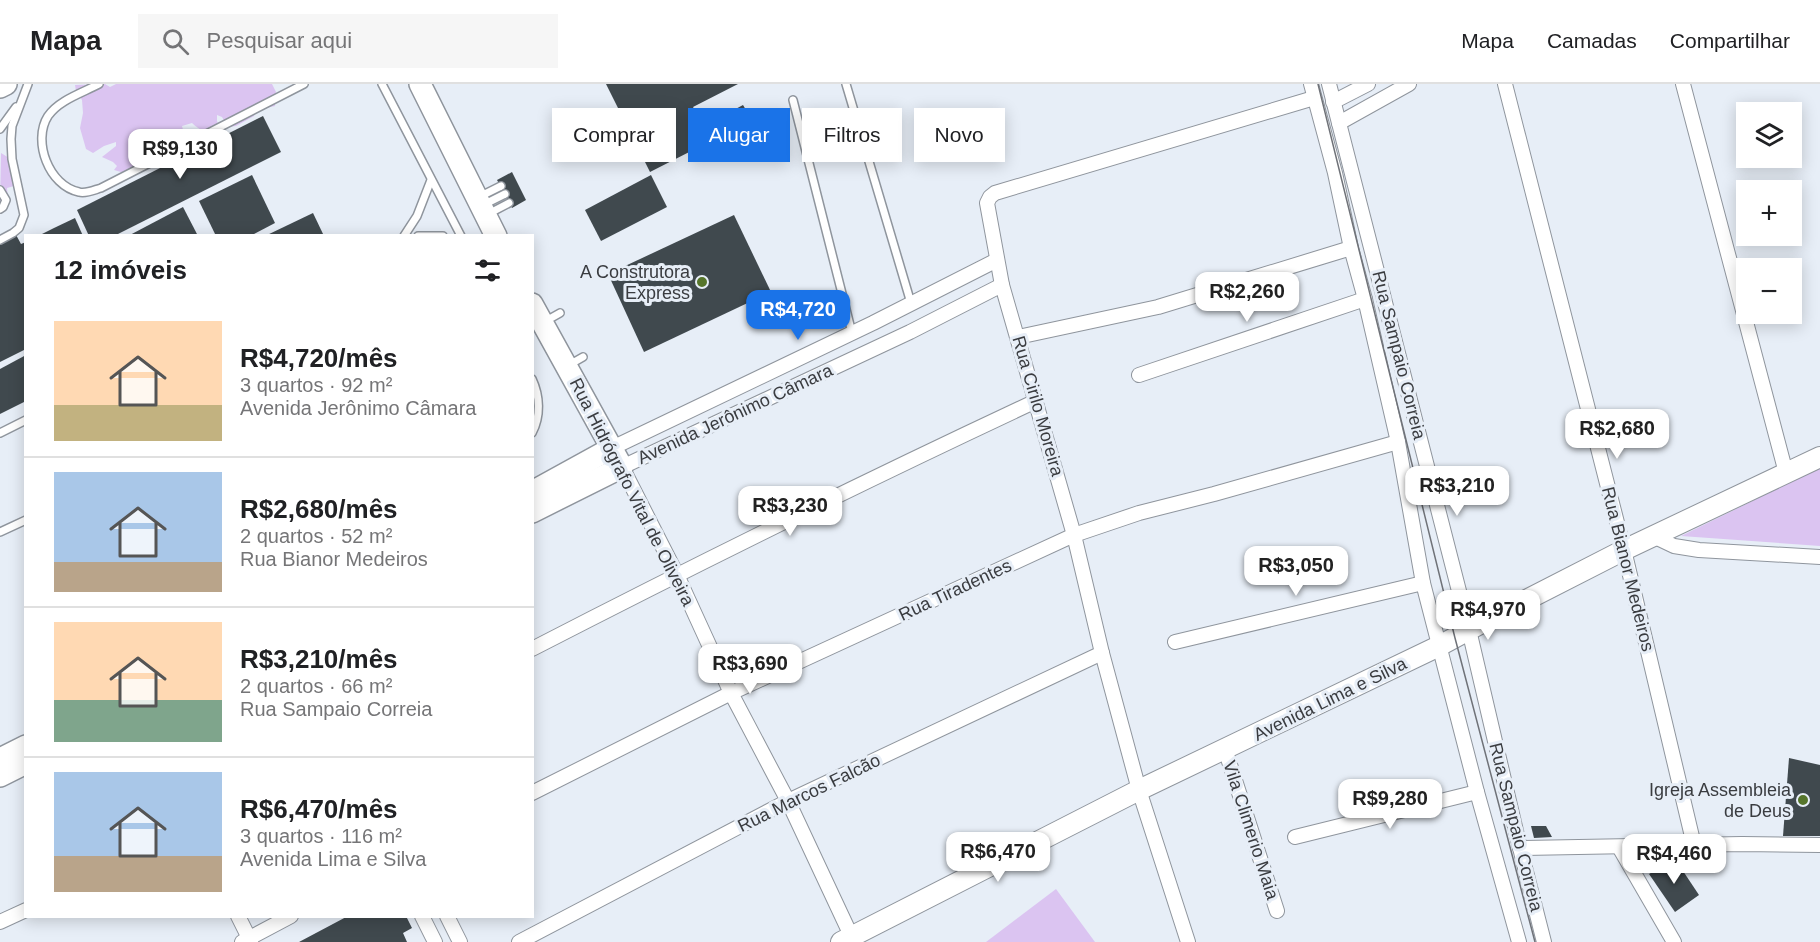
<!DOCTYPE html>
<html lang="pt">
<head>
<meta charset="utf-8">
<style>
	:root { --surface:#fff; --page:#f6f6f6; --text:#202124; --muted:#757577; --line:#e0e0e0; --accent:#1a73e8 }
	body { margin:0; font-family:Arial,sans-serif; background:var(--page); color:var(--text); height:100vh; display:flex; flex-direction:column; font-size:22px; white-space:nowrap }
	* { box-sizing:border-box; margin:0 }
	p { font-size:20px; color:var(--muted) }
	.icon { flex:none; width:33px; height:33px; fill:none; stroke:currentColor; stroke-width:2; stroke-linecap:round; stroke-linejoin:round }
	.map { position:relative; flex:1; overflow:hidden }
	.panel { position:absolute; left:24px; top:150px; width:510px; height:684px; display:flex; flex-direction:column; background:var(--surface); border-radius:0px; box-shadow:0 3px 15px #0003 }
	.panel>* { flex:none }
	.banner { position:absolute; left:552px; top:24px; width:570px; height:54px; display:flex; gap:12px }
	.tools { position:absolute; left:1736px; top:18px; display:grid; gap:12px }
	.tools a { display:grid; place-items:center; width:66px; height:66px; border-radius:0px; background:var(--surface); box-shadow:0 3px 15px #0003; font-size:30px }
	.price { position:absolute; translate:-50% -51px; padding:0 14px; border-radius:12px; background:#fff; color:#222; font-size:20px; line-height:39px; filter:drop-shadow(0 2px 3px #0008) }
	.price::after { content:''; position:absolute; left:50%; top:36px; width:18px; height:14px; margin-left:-9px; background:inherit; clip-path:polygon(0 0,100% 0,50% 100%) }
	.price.active { background:var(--accent); color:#fff }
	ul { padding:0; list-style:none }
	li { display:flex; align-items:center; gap:18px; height:150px; padding:0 30px }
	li+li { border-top:2px solid var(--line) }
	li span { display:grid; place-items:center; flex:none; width:168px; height:120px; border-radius:0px; color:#555 }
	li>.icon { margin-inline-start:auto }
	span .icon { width:72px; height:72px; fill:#fffc; stroke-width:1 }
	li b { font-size:26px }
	h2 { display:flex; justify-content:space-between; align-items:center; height:72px; padding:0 30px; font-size:26px }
	.tag { padding:0 21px; border-radius:0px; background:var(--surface); box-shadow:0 3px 15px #0003; font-size:21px; line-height:54px }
	.tag.active { background:var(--accent); color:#fff }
	header { display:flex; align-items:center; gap:36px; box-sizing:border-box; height:84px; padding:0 30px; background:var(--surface); border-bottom:2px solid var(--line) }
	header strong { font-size:28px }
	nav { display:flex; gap:33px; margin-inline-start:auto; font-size:21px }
	.search { width:420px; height:54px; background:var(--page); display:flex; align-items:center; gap:15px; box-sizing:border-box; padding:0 21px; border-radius:0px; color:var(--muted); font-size:22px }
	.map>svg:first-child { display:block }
</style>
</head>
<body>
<header>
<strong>Mapa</strong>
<div class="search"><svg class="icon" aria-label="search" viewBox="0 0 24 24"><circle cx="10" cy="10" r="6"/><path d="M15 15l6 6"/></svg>Pesquisar aqui</div>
<nav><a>Mapa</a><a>Camadas</a><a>Compartilhar</a></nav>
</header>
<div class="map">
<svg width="1820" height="858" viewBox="0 0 1820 858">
	<rect width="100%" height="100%" fill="#e7eef7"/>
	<!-- green -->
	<g fill="#dbc4f1">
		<path d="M105,0l5,3 6,-3h156l4,8 -1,14 -9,2 -8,-5 -4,13 -18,10 -8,1 -6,-10 -5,-2v6l5,13c-11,1 -22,-3 -30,-11l-10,3 6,23c-15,5 -25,16 -40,19l-4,-11 -4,-1 -5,3 1,5 -3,13 -5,2 -7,-7 -7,-2 3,-4 -4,-4 -11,-5 14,-11v-4l-12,4 -11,7 -7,-4 -6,-21 3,-15 -1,-13 -6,-9 -1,-6z"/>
		<polygon points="1,69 9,74 18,91 13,96 14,102 7,104 8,116 0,121"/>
		<polygon points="1820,384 1820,462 1681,452"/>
		<polygon points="1056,805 1095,858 986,858"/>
	</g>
	<!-- building -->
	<g fill="#40494e">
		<polygon points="606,0 738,0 693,23 704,42 743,21 752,36 650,88"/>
		<polygon points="263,32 281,68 114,152 89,152 77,126"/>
		<polygon points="512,88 526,116 512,124 497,96"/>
		<polygon points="252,91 275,139 250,152 216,152 199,117"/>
		<polygon points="651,91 667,123 601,157 585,126"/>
		<polygon points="183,123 198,152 128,152"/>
		<polygon points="313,129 324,152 265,152"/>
		<polygon points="734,131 771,208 644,268 608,190"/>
		<polygon points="75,134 83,152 38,152 54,144"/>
		<polygon points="15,149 21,160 26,158 26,265 0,278 0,157"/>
		<polygon points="26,271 26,317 0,330 0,285"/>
		<polygon points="1789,674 1820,681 1820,752 1783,752"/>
		<polygon points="1531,742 1546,742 1552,753 1534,754"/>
		<polygon points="1675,775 1699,811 1675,828 1649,790"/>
		<polygon points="348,832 406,832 412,844 403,849 407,858 299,858"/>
	</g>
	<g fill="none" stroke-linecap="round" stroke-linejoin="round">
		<!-- service casing -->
		<g stroke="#8f959d" stroke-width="10">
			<g id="service">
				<path d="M99,0c-17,9 -40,16 -51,32 -16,25 1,70 31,76 7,2 15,-2 22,-4l203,-104"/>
				<polyline points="382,0 461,152"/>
				<polyline points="846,0 911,219"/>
				<polyline points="793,16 852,249"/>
				<polyline points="0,45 16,23"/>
				<polyline points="0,106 6,116 3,123 0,125"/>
				<polyline points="479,113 501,102"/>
				<polyline points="483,121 505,110"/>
				<polyline points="488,130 509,119"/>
				<polyline points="404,152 417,132 431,96"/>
				<polyline points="418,152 443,152"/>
				<polyline points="0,156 13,149 19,144 24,131 12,75 11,55 12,42 28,0"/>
				<polyline points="544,238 560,229"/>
				<polyline points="569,281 583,273"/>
				<path d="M532,295c8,17 9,37 0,54"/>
				<polyline points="0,349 26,336"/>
				<polyline points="0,448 26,436"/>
			</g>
		</g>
		<!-- minor casing -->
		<g stroke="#8f959d" stroke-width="16">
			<g id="minor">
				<polyline points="1311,0 1335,89 1351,164 1365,215 1398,358 1423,499 1477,708 1519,858"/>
				<polyline points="1329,0 1469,546 1520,764 1544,858"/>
				<polyline points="1505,0 1624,466 1694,761"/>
				<polyline points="1683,0 1786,389"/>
				<polyline points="1333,18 1368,0"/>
				<polyline points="1339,39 1409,0"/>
				<polyline points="1018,253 1158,223 1351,164"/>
				<polyline points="1139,291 1365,215"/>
				<polyline points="612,364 873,239 997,176"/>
				<polyline points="1653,452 1674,462 1699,466 1820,473"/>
				<polyline points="1175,558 1423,499"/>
				<path d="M532,565c167,-86 335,-169 504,-248"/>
				<polyline points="1225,665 1277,827"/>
				<polyline points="532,709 731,609 1074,451 1139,429 1214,410 1398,358"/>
				<polyline points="1295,753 1477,708"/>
				<polyline points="1619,763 1674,858"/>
				<polyline points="1520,764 1742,760 1820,761"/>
				<polyline points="238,832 251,858"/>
				<polyline points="422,832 435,858"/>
				<polyline points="447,832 460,858"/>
				<polyline points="0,838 26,826"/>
				<polyline points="242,858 291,832"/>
				<polyline points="519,858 788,717 1102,569"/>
				<polyline points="854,858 788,717 731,609 677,491 622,383 910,248 1002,201"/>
				<polyline points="1188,858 1139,706 1102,569 1074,451 1002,201 987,119 990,113 995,109 1314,14"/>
			</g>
		</g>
		<!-- secondary casing -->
		<g stroke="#8f959d" stroke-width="22">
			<polyline id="secondary" points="841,858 1139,706 1439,562 1491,534 1624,466 1820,373"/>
		</g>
		<!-- primary casing -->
		<g stroke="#8f959d" stroke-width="24">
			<g id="primary">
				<polyline points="420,0 496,152"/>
				<polyline points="0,3 6,0"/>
				<polyline points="532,220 622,383 532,428"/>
				<polyline points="532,408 612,364"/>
				<polyline points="0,675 26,662"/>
				<polyline points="0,692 26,679"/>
			</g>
		</g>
		<!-- service -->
		<use href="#service" stroke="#fff" stroke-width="7"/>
		<!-- minor -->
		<use href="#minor" stroke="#fff" stroke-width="14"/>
		<!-- secondary -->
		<use href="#secondary" stroke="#fff" stroke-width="20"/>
		<!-- primary -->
		<use href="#primary" stroke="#fff" stroke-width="21"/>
		<!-- tram -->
		<polyline stroke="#6f7278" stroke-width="1.5" points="1318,0 1455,554 1535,858"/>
	</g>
	<!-- markers -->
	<g fill="#56752b" stroke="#e7eef7" stroke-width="2">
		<circle cx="702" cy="198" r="6"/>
		<circle cx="1803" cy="716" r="6"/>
	</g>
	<g text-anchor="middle" stroke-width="6" stroke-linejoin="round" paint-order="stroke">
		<!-- poi labels -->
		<g font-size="18" fill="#3a3c40" stroke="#e7eef7" text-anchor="end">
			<text x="690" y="194">A Construtora<tspan x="690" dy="21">Express</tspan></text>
			<text x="1791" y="712">Igreja Assembleia<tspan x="1791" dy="21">de Deus</tspan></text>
		</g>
		<!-- street labels -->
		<g font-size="18" fill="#3a3c40" stroke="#e7eef7">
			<text transform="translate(1399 271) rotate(76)" y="6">Rua Sampaio Correia</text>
			<text transform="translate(1038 322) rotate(74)" y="6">Rua Cirilo Moreira</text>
			<text transform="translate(735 330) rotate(-25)" y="6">Avenida Jerônimo Câmara</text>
			<text transform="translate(632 408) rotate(63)" y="6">Rua Hidrógrafo Vital de Oliveira</text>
			<text transform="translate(1628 485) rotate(76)" y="6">Rua Bianor Medeiros</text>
			<text transform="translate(955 506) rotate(-25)" y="6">Rua Tiradentes</text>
			<text transform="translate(1330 615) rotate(-26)" y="6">Avenida Lima e Silva</text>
			<text transform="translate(809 709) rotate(-26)" y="6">Rua Marcos Falcão</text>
			<text transform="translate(1516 743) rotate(76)" y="6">Rua Sampaio Correia</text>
			<text transform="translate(1251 746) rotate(72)" y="6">Vila Climerio Maia</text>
		</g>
	</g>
</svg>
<div class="tools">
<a><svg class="icon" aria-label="layers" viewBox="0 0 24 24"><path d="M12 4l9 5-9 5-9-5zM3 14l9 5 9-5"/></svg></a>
<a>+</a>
<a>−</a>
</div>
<b class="price" style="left:180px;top:96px">R$9,130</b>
<b class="price" style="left:1247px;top:239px">R$2,260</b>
<b class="price active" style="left:798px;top:257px">R$4,720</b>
<b class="price" style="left:1617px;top:376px">R$2,680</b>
<b class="price" style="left:1457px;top:433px">R$3,210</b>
<b class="price" style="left:790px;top:453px">R$3,230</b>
<b class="price" style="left:1296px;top:513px">R$3,050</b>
<b class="price" style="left:1488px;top:557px">R$4,970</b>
<b class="price" style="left:750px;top:611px">R$3,690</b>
<b class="price" style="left:1390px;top:746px">R$9,280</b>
<b class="price" style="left:998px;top:799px">R$6,470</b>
<b class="price" style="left:1674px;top:801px">R$4,460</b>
<div class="banner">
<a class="tag">Comprar</a>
<a class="tag active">Alugar</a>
<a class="tag">Filtros</a>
<a class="tag">Novo</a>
</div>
<section class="panel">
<h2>12 imóveis<svg class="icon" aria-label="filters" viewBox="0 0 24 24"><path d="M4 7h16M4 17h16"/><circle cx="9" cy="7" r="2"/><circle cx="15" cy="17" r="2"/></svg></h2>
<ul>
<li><span style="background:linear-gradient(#ffd9b3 70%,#c2b280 0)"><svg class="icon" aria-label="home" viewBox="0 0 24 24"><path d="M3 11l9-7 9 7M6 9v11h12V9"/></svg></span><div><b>R$4,720/mês</b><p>3 quartos · 92 m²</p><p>Avenida Jerônimo Câmara</p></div></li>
<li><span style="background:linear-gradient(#a9c7e8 75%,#b9a48a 0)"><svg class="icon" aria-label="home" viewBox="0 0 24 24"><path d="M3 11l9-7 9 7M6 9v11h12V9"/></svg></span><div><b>R$2,680/mês</b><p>2 quartos · 52 m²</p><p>Rua Bianor Medeiros</p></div></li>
<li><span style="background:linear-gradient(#ffd9b3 65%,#7fa58c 0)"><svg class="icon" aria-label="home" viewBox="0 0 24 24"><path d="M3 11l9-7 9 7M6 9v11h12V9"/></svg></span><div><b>R$3,210/mês</b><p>2 quartos · 66 m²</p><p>Rua Sampaio Correia</p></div></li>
<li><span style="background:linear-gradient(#a9c7e8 70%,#b9a48a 0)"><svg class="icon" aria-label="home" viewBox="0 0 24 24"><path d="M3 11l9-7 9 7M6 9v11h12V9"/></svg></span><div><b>R$6,470/mês</b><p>3 quartos · 116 m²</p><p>Avenida Lima e Silva</p></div></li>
</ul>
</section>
</div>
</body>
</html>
